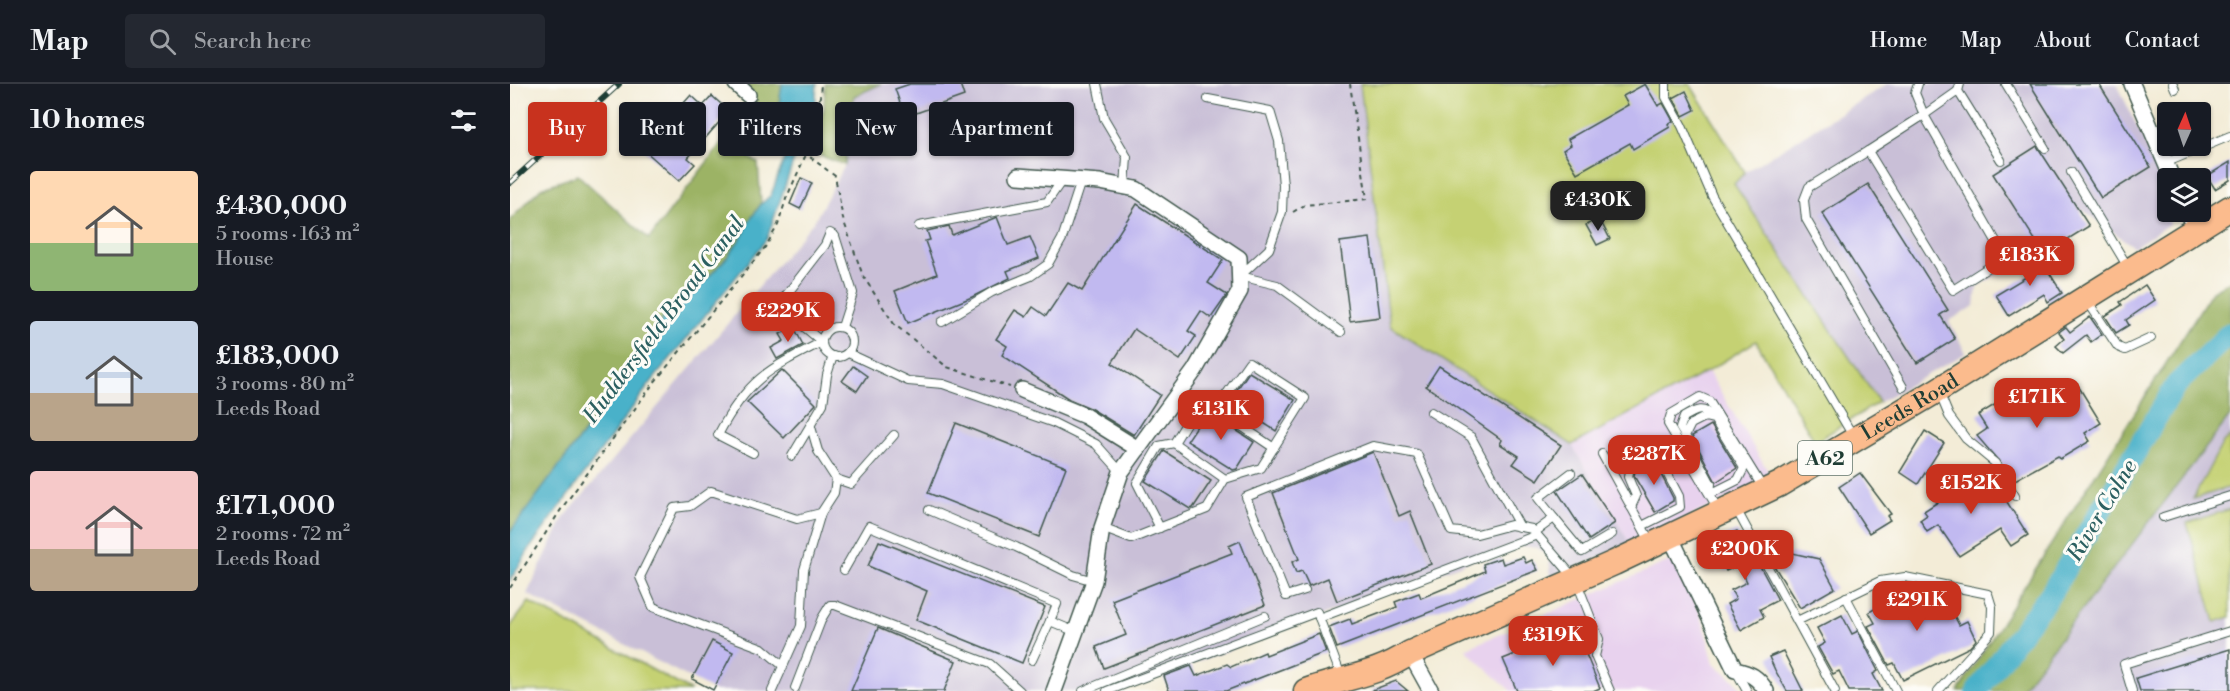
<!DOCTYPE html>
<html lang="en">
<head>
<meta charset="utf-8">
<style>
	:root { --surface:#171b24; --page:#242831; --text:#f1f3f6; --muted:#9ea1a6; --line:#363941; --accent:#c8321e }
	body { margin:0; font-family:"Libre Bodoni",serif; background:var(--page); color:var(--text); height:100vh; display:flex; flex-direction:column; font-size:22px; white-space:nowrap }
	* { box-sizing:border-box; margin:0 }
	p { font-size:20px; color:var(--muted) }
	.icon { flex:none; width:33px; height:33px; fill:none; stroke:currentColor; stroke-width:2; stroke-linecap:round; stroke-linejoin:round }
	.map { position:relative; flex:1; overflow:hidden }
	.sheet { display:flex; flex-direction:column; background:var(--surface); width:510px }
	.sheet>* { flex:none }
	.hud { position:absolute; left:18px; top:18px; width:570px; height:54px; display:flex; gap:12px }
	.needle { width:39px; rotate:3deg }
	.fabs { position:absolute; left:1647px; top:18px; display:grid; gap:12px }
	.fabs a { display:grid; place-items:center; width:54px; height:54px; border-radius:6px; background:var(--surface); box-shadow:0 2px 4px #0004; font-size:30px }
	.price { position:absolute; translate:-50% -51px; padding:0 14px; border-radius:12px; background:var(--accent); color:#fff; font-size:20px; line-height:39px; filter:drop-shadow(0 2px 3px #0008) }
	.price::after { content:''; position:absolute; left:50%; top:36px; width:18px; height:14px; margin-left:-9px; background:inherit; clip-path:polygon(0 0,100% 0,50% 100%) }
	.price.active { background:#222; color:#fff }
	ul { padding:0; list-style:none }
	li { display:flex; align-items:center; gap:18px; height:150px; padding:0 30px }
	li span { display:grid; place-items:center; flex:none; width:168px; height:120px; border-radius:6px; color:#555 }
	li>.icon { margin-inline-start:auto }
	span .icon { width:72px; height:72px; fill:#fffc; stroke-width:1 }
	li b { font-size:26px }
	h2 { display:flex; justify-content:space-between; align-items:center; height:72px; padding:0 30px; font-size:26px }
	.chip { padding:0 21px; border-radius:6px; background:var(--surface); box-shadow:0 2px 4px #0004; font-size:21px; line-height:54px }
	.chip.active { background:var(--accent); color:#fff }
	header { display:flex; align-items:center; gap:36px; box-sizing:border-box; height:84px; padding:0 30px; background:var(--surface); border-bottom:2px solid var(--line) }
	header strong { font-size:28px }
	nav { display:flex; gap:33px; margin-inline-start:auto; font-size:21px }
	.search { width:420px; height:54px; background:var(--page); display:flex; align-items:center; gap:15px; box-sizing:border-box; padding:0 21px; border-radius:6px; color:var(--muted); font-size:22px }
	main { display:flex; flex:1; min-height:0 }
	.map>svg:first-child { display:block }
</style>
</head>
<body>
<header>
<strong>Map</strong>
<div class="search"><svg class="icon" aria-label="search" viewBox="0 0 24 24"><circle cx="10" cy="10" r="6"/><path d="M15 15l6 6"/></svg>Search here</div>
<nav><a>Home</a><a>Map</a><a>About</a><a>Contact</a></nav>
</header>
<main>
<section class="sheet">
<h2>10 homes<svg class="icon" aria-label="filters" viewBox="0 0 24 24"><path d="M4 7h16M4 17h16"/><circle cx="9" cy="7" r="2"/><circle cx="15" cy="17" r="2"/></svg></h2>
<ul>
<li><span style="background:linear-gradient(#ffd9b3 60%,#8fb573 0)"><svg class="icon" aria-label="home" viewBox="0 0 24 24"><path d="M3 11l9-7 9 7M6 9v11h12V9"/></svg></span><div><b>£430,000</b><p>5 rooms · 163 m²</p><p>House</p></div></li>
<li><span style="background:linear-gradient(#c9d6e8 60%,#b9a48a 0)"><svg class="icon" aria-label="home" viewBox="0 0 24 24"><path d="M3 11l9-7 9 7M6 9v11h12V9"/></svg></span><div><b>£183,000</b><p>3 rooms · 80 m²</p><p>Leeds Road</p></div></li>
<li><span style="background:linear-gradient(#f6c9c9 65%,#b9a48a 0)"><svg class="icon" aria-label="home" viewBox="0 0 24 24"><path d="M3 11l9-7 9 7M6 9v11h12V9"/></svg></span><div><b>£171,000</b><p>2 rooms · 72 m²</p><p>Leeds Road</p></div></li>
</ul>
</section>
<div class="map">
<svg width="1720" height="607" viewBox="0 0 1720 607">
	<rect width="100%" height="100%" fill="#fdfcf7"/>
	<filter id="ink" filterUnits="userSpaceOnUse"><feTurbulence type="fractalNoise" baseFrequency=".0167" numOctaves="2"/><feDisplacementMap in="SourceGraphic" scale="12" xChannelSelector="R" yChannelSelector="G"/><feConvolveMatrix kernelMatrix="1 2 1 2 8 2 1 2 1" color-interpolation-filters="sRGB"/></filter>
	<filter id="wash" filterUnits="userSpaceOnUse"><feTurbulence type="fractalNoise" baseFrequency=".008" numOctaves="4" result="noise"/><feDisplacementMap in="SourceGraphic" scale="24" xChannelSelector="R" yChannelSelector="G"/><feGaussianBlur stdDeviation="1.35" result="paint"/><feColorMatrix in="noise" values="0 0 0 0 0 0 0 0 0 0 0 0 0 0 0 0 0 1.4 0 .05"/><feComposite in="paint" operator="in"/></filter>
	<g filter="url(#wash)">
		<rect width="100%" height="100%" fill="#f3ecd7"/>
		<!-- built -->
		<g fill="#e8d2ee">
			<polygon points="1198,287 1262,394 1120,460 1062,361"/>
			<polygon points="1164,475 1190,528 1204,579 1227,599 1232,607 1001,607 955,565"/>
		</g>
		<!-- industrial -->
		<g fill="#c9bfd7">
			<polygon points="371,0 850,0 880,242 1062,361 1120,460 1041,494 1039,473 1028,464 1004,461 608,607 205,607 17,510 53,435 305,136 335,81 344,12"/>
			<polygon points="1377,0 1607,0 1657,106 1659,140 1624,163 1573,126 1521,157 1525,168 1467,203 1465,222 1439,237 1456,269 1369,318 1224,100 1235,88"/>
			<polygon points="1720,332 1720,607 1510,607 1655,418"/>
		</g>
		<!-- green -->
		<g fill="#c5d173" stroke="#728754" stroke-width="1.5">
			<polygon points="850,0 1180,0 1235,88 1224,100 1369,318 1305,358 1246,257 1198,287 1062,361 880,242"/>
			<polygon points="1720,352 1720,403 1683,415 1713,358"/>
			<polygon points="1720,425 1720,533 1705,538 1677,439"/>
			<polygon points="19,518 181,607 0,607 0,543"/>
		</g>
		<!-- forest -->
		<g fill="#9cb365" stroke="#5e784c" stroke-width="1.5">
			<polygon points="236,0 272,0 267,35 280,48 280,54 262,47"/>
			<polygon points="315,0 371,0 344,12 335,81 300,68 314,24"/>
			<polygon points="213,57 248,79 251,120 237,140 235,148 218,172 165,229 153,234 137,262 0,449 0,136 31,104 68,91 139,155"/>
			<polygon points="1720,197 1720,332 1510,607 1448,607 1702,207"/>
		</g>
		<!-- water -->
		<polygon fill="#4ab1c9" stroke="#34777e" stroke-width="1.5" points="272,0 307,0 304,41 289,61 257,155 139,301 20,464 0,497 0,449 3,444 117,291 153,234 165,229 218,172 235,148 237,140 251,120 261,111 280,59 280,48 271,43 267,35"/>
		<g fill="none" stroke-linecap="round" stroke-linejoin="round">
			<!-- river -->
			<polyline stroke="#4ab1c9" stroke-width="22" points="1467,607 1541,509 1666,301 1720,249"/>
		</g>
		<g id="blocks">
			<!-- building -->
			<g fill="#c1b9f0">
				<polygon points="400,0 450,0 454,12 395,33 385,5"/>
				<polygon points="1135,0 1148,22 1153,19 1163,37 1158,40 1160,43 1123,65 1120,59 1067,89 1053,66 1061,61 1058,55 1118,21 1113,12"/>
				<polygon points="1520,0 1589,0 1641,83 1591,114"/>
				<polygon points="1176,7 1185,26 1173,32 1163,14"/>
				<polygon points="181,11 193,22 202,12 219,27 178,74 185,80 169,97 133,65"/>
				<polygon points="1527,62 1579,142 1534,170 1483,90"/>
				<polygon points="1720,78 1720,96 1705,105 1697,92"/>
				<polygon points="291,94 302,99 290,125 280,120"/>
				<polygon points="1358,100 1438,226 1430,231 1445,255 1407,279 1312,129"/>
				<polygon points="627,120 713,176 698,199 717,211 701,234 691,227 678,247 686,252 670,276 624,245 602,279 650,311 624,351 580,324 559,315 492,271 497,262 486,255 505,226 516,233 523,223 536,232 558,199 572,207"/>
				<polygon points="487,133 498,161 520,153 529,174 497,187 500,194 462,213 398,239 385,207 427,190 415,157 420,156 417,147 439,142 442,151"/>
				<polygon points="1089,134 1100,155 1087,161 1076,141"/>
				<polygon points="860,154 870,233 840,237 830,158"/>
				<polygon points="1527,169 1552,209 1538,218 1534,210 1499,232 1486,211 1521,190 1514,177"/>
				<polygon points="1635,201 1645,216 1616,236 1619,241 1606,249 1595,232 1612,221 1610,218"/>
				<polygon points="1580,233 1592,250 1581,258 1576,251 1553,269 1546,262 1554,255 1549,248 1556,243 1560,248"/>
				<polygon points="284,243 293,261 267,275 261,264 274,257 270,250"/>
				<polygon points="343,282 357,292 347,307 332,297"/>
				<polygon points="929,282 1051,361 1028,396 1003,380 1009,372 990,360 992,356 916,302"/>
				<polygon points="272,286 306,320 274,354 237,318"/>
				<polygon points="739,288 785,316 766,347 719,317"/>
				<polygon points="1567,300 1591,339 1575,349 1580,357 1550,375 1548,372 1505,396 1467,352 1477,345 1468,331 1509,306 1517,321 1547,303 1551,310"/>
				<polygon points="697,327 744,358 727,385 723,386 677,357"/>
				<polygon points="446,339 556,383 529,453 418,409"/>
				<polygon points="1201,341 1227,384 1206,398 1182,352"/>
				<polygon points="1415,347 1434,359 1408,400 1390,388"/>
				<polygon points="654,367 701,397 683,424 680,425 635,397"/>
				<polygon points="863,368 889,432 900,427 921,480 827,517 818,494 799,502 792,487 786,489 782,478 789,475 763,409"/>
				<polygon points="1138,379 1146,381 1163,414 1163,417 1145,428 1124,392 1125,387"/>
				<polygon points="1455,386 1475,417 1490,407 1518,451 1501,462 1490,446 1449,472 1428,441 1417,448 1410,436 1417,431 1414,427 1428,418 1421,407"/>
				<polygon points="1350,389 1381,430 1377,432 1380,436 1359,449 1329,403"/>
				<polygon points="1072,390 1105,439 1079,456 1047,407"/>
				<polygon points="1227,447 1234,461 1238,460 1268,516 1250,525 1254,533 1231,546 1217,520 1226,515 1221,506 1237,498 1229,481 1216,487 1202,458"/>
				<polygon points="369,457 535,523 512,579 406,536 417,507 358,482"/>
				<polygon points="730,457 755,521 594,584 586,563 616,551 602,516 722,469 719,462"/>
				<polygon points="1282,469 1309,475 1325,504 1290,524 1263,480"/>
				<polygon points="1013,473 1016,479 1022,476 1028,486 827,564 819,543 840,535 842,540 887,523 885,518 909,509 911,514 957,495 975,487 973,480 991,474 993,480"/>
				<polygon points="1409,503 1420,524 1436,516 1449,541 1457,537 1466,556 1460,563 1393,596 1384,579 1379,581 1358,542 1365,539 1359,528 1370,522 1368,517 1394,504 1397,509"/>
				<polygon points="1332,531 1342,550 1348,547 1368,587 1363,590 1372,607 1339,607 1329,587 1323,590 1308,563 1315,559 1307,544"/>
				<polygon points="368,544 446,577 434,607 341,607"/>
				<polygon points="1066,546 1090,604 1083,607 1007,607 993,575"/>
				<polygon points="809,550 816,568 716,607 659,607 654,592 681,582 686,592 717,580 721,583 755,568 756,571"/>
				<polygon points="202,557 223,568 203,606 182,595"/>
				<polygon points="1720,565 1720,607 1630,607 1626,594"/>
				<polygon points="1273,567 1293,607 1277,607 1265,586 1259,573"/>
				<polygon points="886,597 898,607 862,607 862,606"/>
			</g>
		</g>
	</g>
	<g filter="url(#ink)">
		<use href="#blocks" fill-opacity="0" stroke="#3f574c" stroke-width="1.5"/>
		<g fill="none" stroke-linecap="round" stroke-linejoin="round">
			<!-- service casing -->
			<g stroke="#3f574c" stroke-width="10">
				<g id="service">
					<polyline points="587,0 594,34 617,73 615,103"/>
					<polyline points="1156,0 1156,13 1172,42 1202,112 1343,352"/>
					<polyline points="1450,0 1448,7 1491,76"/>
					<polyline points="1496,0 1535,64"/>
					<polyline points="1663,0 1665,5"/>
					<polyline points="698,15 760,27 769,57 773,101 772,128 759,165 731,191"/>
					<polyline points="1358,67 1414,31 1405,9 1408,0"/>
					<polyline points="1655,79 1720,52"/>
					<polyline points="1561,88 1619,185"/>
					<polyline points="409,142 537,118 553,95"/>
					<polyline points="730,192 767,201 831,248"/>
					<polyline points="1578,218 1608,263 1615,266 1641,254"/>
					<polyline points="432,238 482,208 521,192 538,180 552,155 571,97"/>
					<circle cx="327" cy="258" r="15"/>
					<polyline points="312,258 293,242 274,214 315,161 320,149 325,152 343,209 332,243"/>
					<polyline points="338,269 398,297 433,300 544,339 586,360 611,388"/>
					<polyline points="1393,303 1296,135 1294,116 1299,103 1358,67 1443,206 1495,173 1414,31 1448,7"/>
					<polyline points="1429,308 1439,332 1456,355 1485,379 1505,412"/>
					<polyline points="706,325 764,364"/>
					<polyline points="921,328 961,353 1010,443"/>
					<polygon points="1195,333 1204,335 1234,384 1228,396 1200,410 1201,400 1175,352 1181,340"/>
					<polyline points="301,343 308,367 326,395 324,409 311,429"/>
					<path d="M1175,352l-5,-8 4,-11c12,-7 19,-11 29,0"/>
					<polyline points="664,359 715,395"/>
					<path d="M243,369l-35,-18c29,-55 50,-66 104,-93"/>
					<polyline points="1092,370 1141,459"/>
					<polyline points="282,372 313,320 317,291 323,272"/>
					<polyline points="326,395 341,400 384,351"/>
					<polyline points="1121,423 1126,412 1118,393 1120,383 1137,372 1150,376 1169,412 1170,423 1132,442"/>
					<polyline points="1225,423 1325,607"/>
					<polyline points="1208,425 1158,340 1161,330 1190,313 1199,317 1253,404"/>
					<polyline points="419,426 506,463 563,491 584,497"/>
					<polyline points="1653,433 1720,412"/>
					<polyline points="1044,434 1028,414 1061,389"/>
					<polyline points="592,444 621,455 697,425 715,395 751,384 795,314 739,278 706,325 691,315 664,359 649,362 627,399 650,444"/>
					<polyline points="1025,448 1044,434 1072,468 1102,450"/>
					<polyline points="334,486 359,442 547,520 540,537 566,548"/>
					<polyline points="795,506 776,512 736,413 863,362 907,370 941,447 967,450 1001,441 1022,445 1066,496 1089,555 1085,572 1100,607"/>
					<polyline points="1336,513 1386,607"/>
					<polyline points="809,534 1027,451"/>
					<polyline points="1287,537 1370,497 1395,493 1478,510 1482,523 1481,548 1428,607"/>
					<polyline points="522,576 540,537"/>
					<polyline points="1226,587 1237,607"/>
					<polyline points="285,604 312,534 320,521 325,521 480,580 510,607"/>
					<polyline points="262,607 291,542 294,486 311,429 287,435 201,407 180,422 164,424 130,493 143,523 252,564 272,581"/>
					<polyline points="573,607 755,532"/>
					<polyline points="597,607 807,528 831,592"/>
					<polyline points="1622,607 1614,580 1720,547"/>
				</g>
			</g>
			<!-- minor casing -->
			<g stroke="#3f574c" stroke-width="18">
				<g id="minor">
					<polyline points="226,0 238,11"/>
					<polyline points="1622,0 1662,94"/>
					<polyline points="508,92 590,98 626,105 729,174 730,207 685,286 611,388 592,444 584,497 544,607"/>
					<polyline points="1677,128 1685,145"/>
					<polyline points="512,306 575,332 628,365"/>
					<path d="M1160,452l65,134c15,3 23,7 31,21"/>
					<polyline points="900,569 921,607"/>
				</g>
			</g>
			<!-- primary casing -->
			<g stroke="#3f574c" stroke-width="27">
				<g id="primary">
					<path id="s1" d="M796,607c38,-14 69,-15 104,-38l204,-90 166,-79 158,-94 292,-182"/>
				</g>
			</g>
			<!-- path -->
			<g stroke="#3f574c" stroke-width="2" stroke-dasharray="4.5 4.5" stroke-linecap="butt">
				<polyline points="244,21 255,47 271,60 296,70 325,92 333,135 353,192 384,240 437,283 500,303"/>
				<polyline points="783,128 795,121 857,115 840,0"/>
				<polyline points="0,504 52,424 143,300 256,162 268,141 276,115 307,46 311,0"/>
			</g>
			<!-- service -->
			<use href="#service" stroke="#fff" stroke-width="8"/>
			<!-- minor -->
			<use href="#minor" stroke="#fff" stroke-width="15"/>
			<!-- primary -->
			<use href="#primary" stroke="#fbbb8d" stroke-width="24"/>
			<!-- rail casing -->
			<g stroke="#1f3d34" stroke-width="6">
				<polyline id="rail" points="0,99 109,0"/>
			</g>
			<!-- rail -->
			<use href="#rail" stroke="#fdfcf7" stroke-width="4" stroke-dasharray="11" stroke-linecap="butt"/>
		</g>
	</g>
	<g text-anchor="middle" stroke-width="6" stroke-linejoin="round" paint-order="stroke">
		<!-- shield labels -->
		<rect fill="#fdfcf7" stroke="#62766e" stroke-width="1.5" x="1288" y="357" width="54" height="34" rx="4.5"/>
		<g font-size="20" font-weight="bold" fill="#1f3d34">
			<text x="1315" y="381">A62</text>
		</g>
		<!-- street labels -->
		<g font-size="21" fill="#1f3d34" stroke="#fdfcf7">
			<text dy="7" stroke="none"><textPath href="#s1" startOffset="669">Leeds Road</textPath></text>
		</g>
		<!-- water labels -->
		<g font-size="22" font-style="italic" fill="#2c6061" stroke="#fdfcf7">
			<text transform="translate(153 235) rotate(-53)" y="8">Huddersfield Broad Canal</text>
			<text transform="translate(1591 426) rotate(-59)" y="8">River Colne</text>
		</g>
	</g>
</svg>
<div class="fabs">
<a><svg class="needle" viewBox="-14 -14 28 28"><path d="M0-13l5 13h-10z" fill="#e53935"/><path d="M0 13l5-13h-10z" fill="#9ea1a6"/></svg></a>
<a><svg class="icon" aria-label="layers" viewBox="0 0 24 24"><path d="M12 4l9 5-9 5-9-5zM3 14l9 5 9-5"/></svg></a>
</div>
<b class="price active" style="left:1088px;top:148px">£430K</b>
<b class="price" style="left:1520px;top:203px">£183K</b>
<b class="price" style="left:278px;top:259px">£229K</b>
<b class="price" style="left:1527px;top:345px">£171K</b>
<b class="price" style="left:711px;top:357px">£131K</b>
<b class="price" style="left:1144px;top:402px">£287K</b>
<b class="price" style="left:1461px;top:431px">£152K</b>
<b class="price" style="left:1235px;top:497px">£200K</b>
<b class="price" style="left:1407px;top:548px">£291K</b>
<b class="price" style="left:1043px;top:583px">£319K</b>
<div class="hud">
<a class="chip active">Buy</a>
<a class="chip">Rent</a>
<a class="chip">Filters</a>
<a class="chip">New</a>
<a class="chip">Apartment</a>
</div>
</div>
</main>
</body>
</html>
